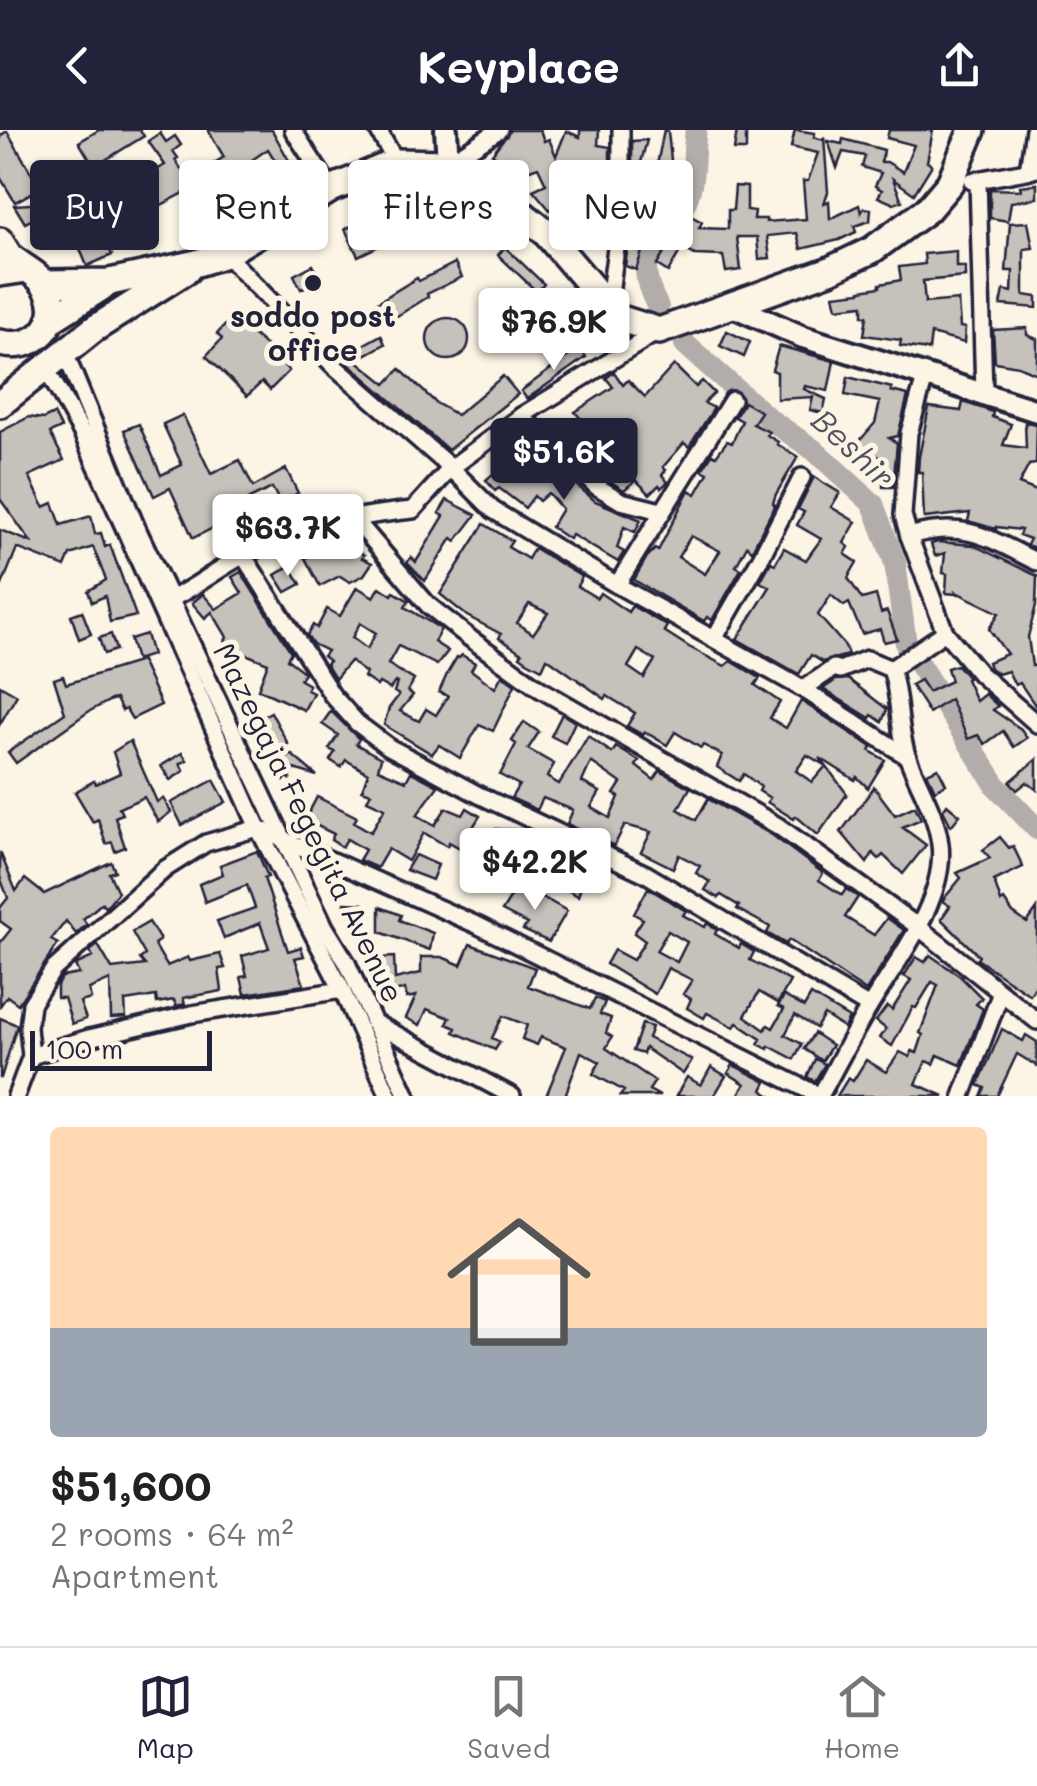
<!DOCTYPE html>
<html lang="en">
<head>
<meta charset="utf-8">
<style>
	:root { --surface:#fff; --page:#f2f2f2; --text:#222; --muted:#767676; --line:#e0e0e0; --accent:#22223b }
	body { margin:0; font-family:Mali,sans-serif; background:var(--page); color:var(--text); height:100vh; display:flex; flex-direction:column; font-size:38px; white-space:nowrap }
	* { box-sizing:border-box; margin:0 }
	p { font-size:32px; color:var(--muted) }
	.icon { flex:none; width:55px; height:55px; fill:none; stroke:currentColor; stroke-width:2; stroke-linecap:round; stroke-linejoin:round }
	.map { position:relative; height:966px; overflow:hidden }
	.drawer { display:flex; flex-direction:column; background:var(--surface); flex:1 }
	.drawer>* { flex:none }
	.hud { position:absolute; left:30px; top:30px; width:978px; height:90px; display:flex; gap:20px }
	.scale { position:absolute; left:30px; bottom:25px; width:182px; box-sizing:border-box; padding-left:10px; border:5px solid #22223b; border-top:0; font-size:28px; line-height:35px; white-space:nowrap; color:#22223b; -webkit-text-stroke:8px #fcf5e5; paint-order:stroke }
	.price { position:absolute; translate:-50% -85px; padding:0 22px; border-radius:10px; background:#fff; color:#222; font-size:32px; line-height:65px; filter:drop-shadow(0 2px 5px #0008) }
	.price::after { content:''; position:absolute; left:50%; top:60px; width:30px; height:22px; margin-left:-15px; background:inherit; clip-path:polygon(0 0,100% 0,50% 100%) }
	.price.active { background:var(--accent); color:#fff }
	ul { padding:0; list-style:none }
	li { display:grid; align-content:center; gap:20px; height:530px; padding:0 50px }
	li+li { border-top:2px solid var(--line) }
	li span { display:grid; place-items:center; height:310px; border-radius:10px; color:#555 }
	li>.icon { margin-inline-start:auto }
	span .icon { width:180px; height:180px; fill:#fffc; stroke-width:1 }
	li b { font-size:42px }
	.tag { padding:0 35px; border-radius:10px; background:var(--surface); box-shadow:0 2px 8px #0004; font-size:35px; line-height:90px }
	.tag.active { background:var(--accent); color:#fff }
	header { display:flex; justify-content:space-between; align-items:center; height:130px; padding:0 50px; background:var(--accent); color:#fff; font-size:45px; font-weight:700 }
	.dock { display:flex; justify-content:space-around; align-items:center; height:140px; border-top:2px solid var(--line); background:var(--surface); font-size:28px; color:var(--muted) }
	.dock a { display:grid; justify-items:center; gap:5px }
	.dock .active { color:var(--accent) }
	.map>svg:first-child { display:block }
</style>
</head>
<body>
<header><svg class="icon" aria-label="back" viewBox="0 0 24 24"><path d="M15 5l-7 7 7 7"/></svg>Keyplace<svg class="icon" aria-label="share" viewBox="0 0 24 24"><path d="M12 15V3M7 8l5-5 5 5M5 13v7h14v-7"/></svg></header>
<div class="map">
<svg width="1037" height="966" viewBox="0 0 1037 966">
	<rect width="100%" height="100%" fill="#fcf5e5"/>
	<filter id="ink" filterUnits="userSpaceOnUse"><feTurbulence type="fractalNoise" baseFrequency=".01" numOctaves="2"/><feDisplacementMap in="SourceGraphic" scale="20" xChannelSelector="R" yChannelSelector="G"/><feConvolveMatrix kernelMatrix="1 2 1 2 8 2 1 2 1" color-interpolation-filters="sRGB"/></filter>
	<g filter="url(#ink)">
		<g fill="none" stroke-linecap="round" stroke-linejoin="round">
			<!-- river -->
			<g stroke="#b2adab" stroke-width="22">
				<path d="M658,177c-32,-60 8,-56 28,-106 10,-23 6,-47 10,-71"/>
				<polyline points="685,214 769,289 814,320 873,374 895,433 906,514"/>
				<polyline points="920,536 997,657 1037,699"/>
			</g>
		</g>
		<!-- building -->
		<g fill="#c6c1bb" stroke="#22223b" stroke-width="2.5" fill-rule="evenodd">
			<polygon points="99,0 140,0 144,6 94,37 79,12"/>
			<polygon points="208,0 272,0 292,36 282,42 268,19 240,38 250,54 274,40 283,56 271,63 267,56 225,83 220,72 206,80 192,59 142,85 137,76 145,71 134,54 165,35 148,11 160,3 166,12 175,6 181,15 173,21 178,28 175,30 188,49 224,27"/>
			<polygon points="510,0 540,0 544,11 549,9 556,26 566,1 580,7 580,0 599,0 598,15 610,17 610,42 584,42 584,47 610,52 610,62 603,63 610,79 607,99 595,105 590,94 577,101 570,83 587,75 579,53 550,80 533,60 546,54 538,37 516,45 513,38 492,24"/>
			<polygon points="664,0 668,1 672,40 656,40"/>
			<polygon points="737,0 746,0 746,20 734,20"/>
			<polygon points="795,0 815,3 814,7 823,10 824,7 828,62 824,73 829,71 830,89 859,75 861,83 864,78 871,79 870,91 854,96 856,102 839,110 801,119 797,103 767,106 770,128 759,129 757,107 737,107 741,140 726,142 723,126 695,125 682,118 668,142 657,135 687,84 702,92 699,98 728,99 728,80 733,80 735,56 747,57 747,80 755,81 754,89 766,89 766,92 806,89 803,51 808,51 818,23 791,17"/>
			<polygon points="889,0 933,0 927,32 932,35 914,64 893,49 902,71 894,74 878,67 882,60 875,56 881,43 862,37 865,26 843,22 837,38 828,11 842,14 843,9 884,20 881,32 887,32 903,42 914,15 887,8"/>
			<polygon points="7,1 40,58 15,72 0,47 0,6"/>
			<polygon points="647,10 639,40 632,38 632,11"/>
			<polygon points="116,44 118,54 105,57 117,85 98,93 112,125 87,136 76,109 79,108 61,74 25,93 14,75 60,72 77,57 99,88 91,49"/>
			<polygon points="1037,54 1037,68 1011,72 1008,91 990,88 990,59 1021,60 1020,56"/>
			<polygon points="653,60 682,65 679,81 663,78 660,103 649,102 650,79 632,76 632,61 652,63"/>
			<polygon points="374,85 387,112 358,126 345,99"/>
			<polygon points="1028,92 1033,118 1024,119 1024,165 1037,167 1037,178 1001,175 1004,160 1012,162 1013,141 1006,141 1010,93"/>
			<polygon points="628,116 642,122 636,140 625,136"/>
			<polygon points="505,117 544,154 537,162 498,125"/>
			<polygon points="956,121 956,137 965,137 965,147 923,151 925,173 958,170 960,197 965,198 964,213 931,204 929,220 900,216 901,210 864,205 867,186 863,186 863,175 837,178 834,165 861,162 861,160 880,157 880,154 901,150 899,137 925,134 924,124"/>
			<polygon points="455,133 462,147 427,164 428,167 384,194 373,175 417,148 419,151"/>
			<polygon points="313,135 320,149 301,159 294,145"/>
			<polygon points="234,186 252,200 250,202 283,230 281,232 289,241 270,260 262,252 247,266 206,226 222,209 217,204"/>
			<circle cx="448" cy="209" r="21"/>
			<polygon points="1027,198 1027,205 1037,209 1037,244 1018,236 995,232 993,200"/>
			<polygon points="727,201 750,212 744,227 720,216"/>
			<polygon points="381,205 385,214 356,230 386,254 400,239 436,273 457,285 503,246 518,264 448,320 341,227"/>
			<polygon points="779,216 834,231 828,261 805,256 804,259 826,269 823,283 810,280 813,267 777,269 777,242 772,240"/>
			<polygon points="579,218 586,227 527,269 521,261"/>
			<polygon points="674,235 696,257 702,251 714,263 704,273 714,278 689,317 684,313 663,337 666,340 662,345 668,352 661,358 659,355 650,364 636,350 624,360 603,347 557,305 562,307 581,289 575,282 613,257 606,248 614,242 623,255 628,250 645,267"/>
			<polygon points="848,247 892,258 891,261 908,265 898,306 889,308 897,313 893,357 883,357 883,329 856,315 875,293 880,272 845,265"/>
			<path d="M744,272l17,10 -8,12 16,8 -2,3 11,7 -1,2 21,13 -22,37 -3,9 2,2 -23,45 -5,-4 -11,20 5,3 -29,51 -5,-3 -3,4 -70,-41 13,-23 8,-8 3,2 31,-61 7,4 12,-21 -6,-3 10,-16 4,2 11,-15 5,2 10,-22 -7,-4zM691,406l29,15 -15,23 -27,-17z"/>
			<polygon points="963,272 993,282 992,287 1011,294 1003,315 1026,318 1025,292 1037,294 1036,334 1029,335 1019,354 1037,361 1037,419 1027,415 1030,409 1019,405 1021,400 996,397 996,399 968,391 970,383 924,388 922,342 918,342 919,327 929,277 961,281"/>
			<polygon points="54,284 61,298 50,303 64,330 29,346 44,377 53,373 61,395 91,386 95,404 101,403 105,417 110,415 136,486 110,492 105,466 92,472 88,461 106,450 93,417 70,425 65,437 17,418 0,460 0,400 31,412 0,369 0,302 29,287 43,289"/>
			<polygon points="183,285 211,344 240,330 253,357 286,339 298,363 280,372 272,358 249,369 253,378 193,408 170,358 154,366 124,300 139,294 161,345 182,335 163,294"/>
			<polygon points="520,321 529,332 537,321 595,371 641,390 635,402 624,397 617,418 624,422 618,432 572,405 569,409 551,397 562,379 548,363 539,371 534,366 525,378 499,358 495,361 486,350"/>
			<polygon points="814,347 840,363 831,377 856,392 844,413 849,417 845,424 857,432 848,448 862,469 876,465 881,483 887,481 897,509 884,512 880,499 862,504 849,473 844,476 831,465 818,485 845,516 848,525 822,532 811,525 799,544 737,509 770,457 760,452 771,432 775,434 784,418 806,430 821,409 797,395 804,382 798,379"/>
			<polygon points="447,370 476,385 456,411 452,408 425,451 407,433 411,427 416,432 444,386 439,383"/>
			<path d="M484,394l28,17 -4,6 20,12 6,-11 48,29 -5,9 20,12 3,-5 28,19 4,-6 35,20 -3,5 25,16 36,19 6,-5 29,17 -5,7 25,17 -10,16 16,10 15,-27 71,46 -2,4 15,9 -17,28 -11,-11 -2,3 -35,-22 6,8 -19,-11 -11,16 16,11 14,-16 21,28 -29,41 -22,-19 -2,3 -27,-17 3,-4 -11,-7 2,-4 -17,-13 -5,7 -22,-14 5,-12 -19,-10 -2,3 -26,-16 -8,13 -22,-13 -2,3 -16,-9 8,-13 -28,-17 -2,3 -58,-41 -5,11 -15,-8 -7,-5 2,-3 -23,-15 2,-4 -34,-18 -27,-22zM529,474l19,9 -15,21 -16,-11zM638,520l17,10 -11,18 -16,-11z"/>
			<polygon points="341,411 364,425 362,428 372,433 364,445 350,452 340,446 320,456 305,428"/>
			<polygon points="938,412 973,415 1037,446 1036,475 1028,507 1032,536 1037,535 1037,578 1020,553 1015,555 1008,541 998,544 990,538 988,532 1007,524 989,499 999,483 956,462 957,464 946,463 947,444 943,443 945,423 935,426 931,414"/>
			<polygon points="290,436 301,454 286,462 275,445"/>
			<polygon points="241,442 291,522 287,529 304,542 300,550 309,555 307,560 313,563 304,580 258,559 268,533 223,515 227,507 212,482 205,488 192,473 203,464 216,479 242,463 232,447"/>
			<path d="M357,457l17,10 6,-10 12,8 2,-3 15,9 -4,6 36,22 -7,13 14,9 -11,14 -39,-19 -10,18 26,16 -6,11 5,4 -13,16 19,10 7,-12 10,6 12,-19 -9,-4 9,-20 9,-15 2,1 3,-3 13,8 -4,7 24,18 7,-13 13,10 -22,46 -14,-6 -19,33 -21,-13 -7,9 -48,-29 5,-17 10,-13 -5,-3 3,-9 -2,-1 -5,7 -11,-6 -2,3 -13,-9 2,-4 -16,-12 -15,18 -9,-15 3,-3 -6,-5 4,-5 -14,-7 -6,-9 6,-10 4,3 10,-19 13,7zM360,493l16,10 -9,16 -15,-11z"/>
			<polygon points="82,481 91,504 79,509 71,485"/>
			<polygon points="111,504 116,520 104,524 99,508"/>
			<polygon points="146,504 152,525 136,530 130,509"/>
			<polygon points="141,531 161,575 132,589 126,579 122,581 116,569 111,570 88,582 16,633 8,622 65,583 54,549 63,546 66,554"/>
			<polygon points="957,535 968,548 966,549 976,571 985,564 998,576 993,580 1021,599 1027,608 1014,617 1003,601 985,614 978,605 968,609 950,569 929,583 911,555 920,550 928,562 951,551 947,538"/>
			<polygon points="848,549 887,579 882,592 872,585 870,588 823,559 836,550"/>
			<polygon points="0,555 17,565 0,594"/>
			<polygon points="331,581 359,609 356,614 381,628 378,639 406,651 411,642 438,656 417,685 435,695 446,678 463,685 467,678 480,686 460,718 449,712 447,716 424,703 408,731 388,719 377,738 359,730 365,720 347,709 342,717 331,710 334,704 305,690 317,667 357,687 354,692 371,702 385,678 367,670 371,663 362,660 368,643 346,630 341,637 330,630 335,622 329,619 338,605 322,594"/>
			<polygon points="271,582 288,614 266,626 249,594"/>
			<polygon points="562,584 575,592 565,613 551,606"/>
			<path d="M524,592l15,10 -11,17 26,15 -7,13 12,7 29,-48 24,17 4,-6 23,14 -3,5 18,14 6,-9 30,17 -12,21 18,11 12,-21 64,36 51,38 -4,7 23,15 4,-6 12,8 -13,20 29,18 13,-17 17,12 -38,61 -77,-51 -3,4 -19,-11 3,-6 -33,-18 2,-3 -18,-11 -2,3 -14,-8 5,-8 -14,-9 4,-7 -21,-11 -6,13 -32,-16 10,-20 -26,-7 -11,21 -47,-22 6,-14 -30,-12 -6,12 -26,-12 8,-13 -19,-10 16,-31 -4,-3zM591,632l30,21 -7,11 5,3 -9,21 -19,-11 9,-15 -18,-10z"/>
			<polygon points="130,611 157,672 163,668 171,682 158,692 144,667 119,678 122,684 115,687 125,717 115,721 112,712 106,714 98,689 93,692 75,662 94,651 96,654 120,643 113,622"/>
			<polygon points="182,623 187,630 180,634 184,641 170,650 161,636"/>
			<polygon points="291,624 317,646 294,639 290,649 287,647 284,651 275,643"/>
			<polygon points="1037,629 1037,660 1027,652 1017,660 1010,652"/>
			<polygon points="938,638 946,654 935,660 927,643"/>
			<polygon points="214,650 226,672 182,695 171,673"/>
			<polygon points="874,657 895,685 915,676 921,689 902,697 926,715 903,744 883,725 879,729 873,723 867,733 841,702"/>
			<polygon points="947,674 960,685 951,696 943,680"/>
			<polygon points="496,699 524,700 524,705 540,706 546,709 545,717 494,715"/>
			<polygon points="1000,707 1009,718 1013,716 1023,737 994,751 1001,772 1004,770 1013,783 1027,793 1037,779 1037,854 1030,865 977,829 979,826 941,789 950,776 942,771 961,748 957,743 990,728 983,720"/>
			<polygon points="552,713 590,732 578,766 567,760 574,737 547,727"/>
			<polygon points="257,721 268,747 264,748 288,821 301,817 304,826 295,828 304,855 245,864 241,847 247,846 242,826 269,818 260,793 224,808 217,791 255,778 247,755 205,772 199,754 223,744 220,735"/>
			<polygon points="0,722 16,761 25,749 44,764 111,732 115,741 109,743 118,762 105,778 102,773 83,789 87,794 76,804 66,791 51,810 58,814 18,874 7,866 0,876 0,813 11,799 0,791 0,778 8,768 0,747"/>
			<polygon points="415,725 438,735 432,750 406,740"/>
			<polygon points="519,754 567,781 549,812 523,800 527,794 502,781"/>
			<path d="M648,758l38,23 -3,4 22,12 2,-4 10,7 -2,4 24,14 2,-4 13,8 -4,8 40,21 -12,22 -19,-11 -14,24 20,14 3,-5 5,3 11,-19 -6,-3 6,-10 20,11 7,-12 38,23 -5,10 -20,-13 -8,13 -21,-13 -10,20 17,9 -8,15 -25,-13 -1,3 -10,-5 3,-5 -24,-16 -3,4 -27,-14 -3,5 -17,-10 4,-9 -8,-5 9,-14 -24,-12 -13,26 -49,-30 8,-14 19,10 12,-19 -11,-8 9,-14 -9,-5zM668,801l19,11 -10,20 -21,-11z"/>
			<polygon points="345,773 363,774 362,785 344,784"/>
			<polygon points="380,777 401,785 399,790 433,803 430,820 380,802"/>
			<polygon points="149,792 160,810 154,814 167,836 188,827 190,831 220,824 225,838 219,839 222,861 183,868 185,874 176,876 174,870 157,873 156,866 125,871 126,887 111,888 110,850 89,859 91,869 80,872 86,889 72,894 64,868 57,868 57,855 62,847 79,844 75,835 93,827 90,821 98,815 112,839 145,835 140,829 145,825 132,802"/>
			<polygon points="470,814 535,838 528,856 590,879 595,868 605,872 600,884 611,888 606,903 612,907 606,918 655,951 649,960 660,966 620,966 624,961 593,944 600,932 581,922 565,966 546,966 566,917 541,907 537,915 522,909 527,895 503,886 492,908 500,912 495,920 454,902 456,898 447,894 450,888 427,879 420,895 406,888 416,866 407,868 405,859 381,866 377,851 380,850 380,828 394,827 395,849 421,843 421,827 442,827 461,835"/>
			<polygon points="930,825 960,846 982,868 976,874 983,879 961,935 938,925 934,934 926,931 916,954 944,966 837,966 848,948 853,951 866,930 886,942 900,922 910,927 912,921 917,923 923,905 920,903 938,855 932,852 916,878 913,877 892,916 880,908 886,899 876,891 887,876 892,880 911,850 904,846 916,827 925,832"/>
			<polygon points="0,888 17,895 1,948 0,948"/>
			<polygon points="642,894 652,897 648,908 692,930 683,944 645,918 643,924 633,921"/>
			<polygon points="1002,899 1023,911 1026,905 1037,912 1037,936 1017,924 997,966 981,966 985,958 978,955"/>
			<polygon points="814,903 832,915 822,931 804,919"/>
			<polygon points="815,929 825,934 815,951 807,947"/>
			<polygon points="733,935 766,952 762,960 771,966 738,966 745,954 728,943"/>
			<polygon points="711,937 726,946 714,966 676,966 687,947 701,955"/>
		</g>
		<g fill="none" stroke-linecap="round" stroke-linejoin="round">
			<!-- minor casing -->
			<g stroke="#22223b" stroke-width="22">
				<g id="minor">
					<polyline points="293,0 331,59"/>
					<polyline points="378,0 396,32"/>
					<polyline points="448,33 499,0"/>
					<polyline points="1028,40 1034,0"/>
					<polyline points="978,50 984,263"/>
					<polyline points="972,51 1037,39"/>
					<polyline points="225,124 333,235 451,338 493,380 617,455 803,559 908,627"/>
					<polyline points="608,179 621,80 621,0"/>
					<polyline points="65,223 136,396 325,797 347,833 407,966"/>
					<polyline points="45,237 82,303 258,698 342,860 389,966"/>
					<polyline points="926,244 909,303 903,385 909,406 945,502 980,544 1037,594"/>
					<polyline points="521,286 596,356 621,371 661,381"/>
					<polyline points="352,386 428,475 471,509 540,559 778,696 917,796 1037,891"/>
					<path d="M909,406c57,-16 79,2 128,26"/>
					<polyline points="243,425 332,565 357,593 389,617 479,665 646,744 869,877"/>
					<polyline points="617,455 732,270"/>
					<path d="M164,472c29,-12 54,-34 82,-48 54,-28 107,-38 167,-44l38,-42 70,-52 138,-85"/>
					<polyline points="714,509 760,429 802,347"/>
					<polyline points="891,539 945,502"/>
					<polyline points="373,892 512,966"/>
					<polyline points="31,926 89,908 192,884 342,860"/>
					<path d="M16,966l15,-40 -3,-28 3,-24 22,-34 112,-101 41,-26 52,-15 221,98 341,170c16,-29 31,-59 48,-87 27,-45 79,-110 72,-165 -4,-32 -21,-57 -32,-86 -11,-30 -7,-60 -17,-89l-24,-10 -27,11 -6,-2 -31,21"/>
					<polyline points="962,966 1000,865"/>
				</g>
			</g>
			<!-- secondary casing -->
			<g stroke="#22223b" stroke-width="28">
				<g id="secondary">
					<polyline points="446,0 448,33"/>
					<polyline points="733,176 803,207 1037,281"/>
				</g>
			</g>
			<!-- trunk casing -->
			<g stroke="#22223b" stroke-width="32">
				<g id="trunk">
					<polyline points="0,111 10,127 27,139"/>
					<path d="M0,143l27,-4c46,27 25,86 -27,74"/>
					<polyline points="46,153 110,152 197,133 225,124 331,59 396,32 448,33 489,57 544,101 618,188 659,201 830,140 872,120 927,80 950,53 972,0"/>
					<polyline points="52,189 110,152"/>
					<polyline points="0,274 94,199 187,140"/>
				</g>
			</g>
			<!-- minor -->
			<use href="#minor" stroke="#fcf5e5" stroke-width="15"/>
			<!-- secondary -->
			<use href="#secondary" stroke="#fcf5e5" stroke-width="20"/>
			<!-- trunk -->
			<use href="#trunk" stroke="#fcf5e5" stroke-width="25"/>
		</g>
	</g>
	<!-- markers -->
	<circle fill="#22223b" stroke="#fcf5e5" stroke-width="4" cx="313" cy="153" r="10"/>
	<g text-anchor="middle" stroke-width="10" stroke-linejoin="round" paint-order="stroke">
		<!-- poi labels -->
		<g font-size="30" font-weight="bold" fill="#22223b" stroke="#fcf5e5">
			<text x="313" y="197">soddo post<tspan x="313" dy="34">office</tspan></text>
		</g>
		<!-- street labels -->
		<g font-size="30" fill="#22223b" stroke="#fcf5e5">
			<text transform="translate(308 693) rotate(64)" y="10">Mazegaja Fegegita Avenue</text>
		</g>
		<!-- water labels -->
		<g font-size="32" font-style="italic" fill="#545362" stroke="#fcf5e5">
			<text transform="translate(853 319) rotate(43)" y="11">Beshir</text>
		</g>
	</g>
</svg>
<div class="scale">100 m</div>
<b class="price" style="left:554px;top:243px">$76.9K</b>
<b class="price active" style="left:564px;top:373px">$51.6K</b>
<b class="price" style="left:288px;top:449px">$63.7K</b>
<b class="price" style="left:535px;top:783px">$42.2K</b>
<div class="hud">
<a class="tag active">Buy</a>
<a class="tag">Rent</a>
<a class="tag">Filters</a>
<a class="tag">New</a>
</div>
</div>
<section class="drawer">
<ul>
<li><span style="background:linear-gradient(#ffd9b3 65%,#9aa5b1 0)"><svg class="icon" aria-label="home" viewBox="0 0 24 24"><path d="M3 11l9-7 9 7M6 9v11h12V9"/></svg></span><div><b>$51,600</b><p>2 rooms · 64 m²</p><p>Apartment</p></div></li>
</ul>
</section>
<nav class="dock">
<a class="active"><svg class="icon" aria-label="map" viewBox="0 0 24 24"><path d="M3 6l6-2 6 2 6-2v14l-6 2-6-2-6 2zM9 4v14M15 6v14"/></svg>Map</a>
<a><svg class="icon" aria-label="saved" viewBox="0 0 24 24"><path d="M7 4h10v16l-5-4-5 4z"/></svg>Saved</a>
<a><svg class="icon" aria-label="home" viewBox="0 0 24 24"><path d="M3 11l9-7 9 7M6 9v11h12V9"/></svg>Home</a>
</nav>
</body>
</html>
